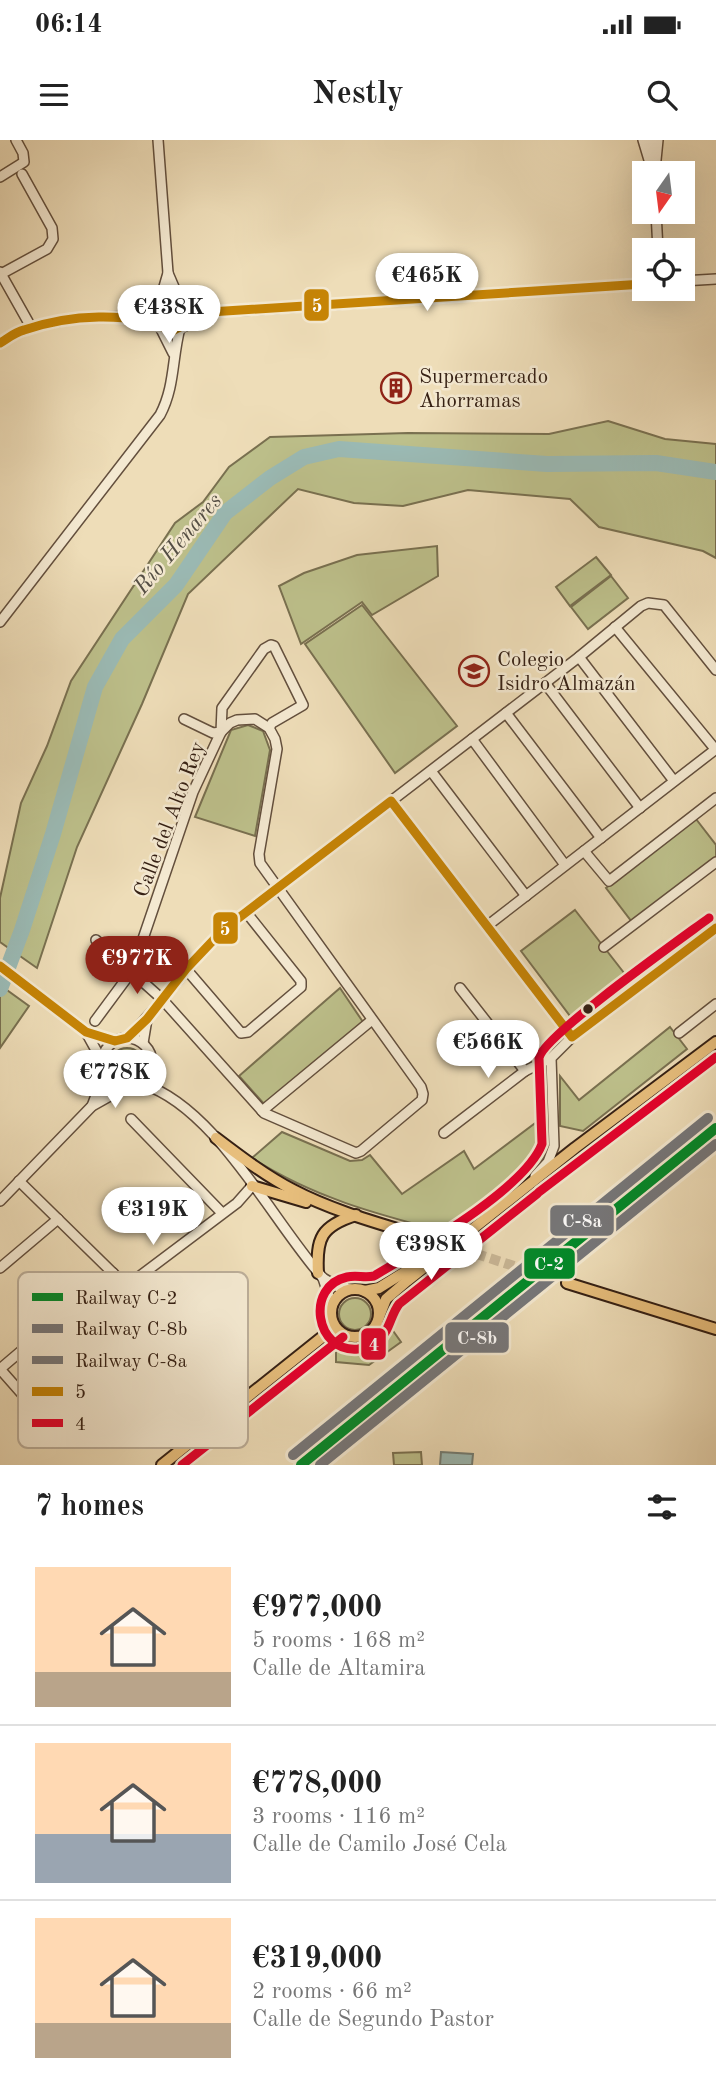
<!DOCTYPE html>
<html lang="en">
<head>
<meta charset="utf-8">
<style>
	:root { --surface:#fff; --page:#f2f2f2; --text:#222; --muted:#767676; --line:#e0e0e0; --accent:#8f2418 }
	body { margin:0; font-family:"Old Standard TT",serif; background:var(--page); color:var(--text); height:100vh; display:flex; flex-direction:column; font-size:26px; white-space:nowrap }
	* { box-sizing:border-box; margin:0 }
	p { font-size:23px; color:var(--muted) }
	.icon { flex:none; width:38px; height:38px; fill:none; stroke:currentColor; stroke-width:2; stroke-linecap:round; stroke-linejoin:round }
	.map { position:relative; height:1325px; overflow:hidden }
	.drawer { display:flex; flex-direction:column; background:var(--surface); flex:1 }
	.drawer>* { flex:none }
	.needle { width:46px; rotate:194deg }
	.fabs { position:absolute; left:632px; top:21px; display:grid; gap:14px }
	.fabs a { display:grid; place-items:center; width:63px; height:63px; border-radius:0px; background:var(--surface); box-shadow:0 7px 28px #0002; font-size:35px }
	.price { position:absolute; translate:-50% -60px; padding:0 16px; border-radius:24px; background:#fff; color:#222; font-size:23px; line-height:46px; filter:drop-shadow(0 2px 4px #0008) }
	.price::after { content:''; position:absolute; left:50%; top:42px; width:21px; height:16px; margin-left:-10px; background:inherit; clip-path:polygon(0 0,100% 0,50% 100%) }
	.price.active { background:var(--accent); color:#fff }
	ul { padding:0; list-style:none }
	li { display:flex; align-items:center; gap:21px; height:175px; padding:0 35px }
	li+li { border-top:2px solid var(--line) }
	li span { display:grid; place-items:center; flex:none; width:196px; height:140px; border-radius:0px; color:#555 }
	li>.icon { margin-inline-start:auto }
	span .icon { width:84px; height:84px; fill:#fffc; stroke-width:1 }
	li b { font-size:30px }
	h2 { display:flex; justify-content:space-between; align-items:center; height:84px; padding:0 35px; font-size:30px }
	.status { display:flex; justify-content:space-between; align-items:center; height:49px; padding:0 35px; background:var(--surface); direction:ltr }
	.status svg { height:19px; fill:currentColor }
	header { display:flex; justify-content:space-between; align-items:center; height:91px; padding:0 35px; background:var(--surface); font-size:32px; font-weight:800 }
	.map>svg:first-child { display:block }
</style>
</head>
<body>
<div class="status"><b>06:14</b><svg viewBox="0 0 49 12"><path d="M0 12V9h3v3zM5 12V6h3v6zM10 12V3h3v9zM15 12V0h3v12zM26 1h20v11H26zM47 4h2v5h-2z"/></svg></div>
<header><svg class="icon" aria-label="menu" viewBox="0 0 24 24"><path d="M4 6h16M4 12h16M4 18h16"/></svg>Nestly<svg class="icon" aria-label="search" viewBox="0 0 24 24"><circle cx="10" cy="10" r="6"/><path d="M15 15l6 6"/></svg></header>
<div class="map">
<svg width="716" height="1325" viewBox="0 0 716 1325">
	<rect width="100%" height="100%" fill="#eeddb8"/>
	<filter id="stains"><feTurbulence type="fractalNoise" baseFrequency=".00286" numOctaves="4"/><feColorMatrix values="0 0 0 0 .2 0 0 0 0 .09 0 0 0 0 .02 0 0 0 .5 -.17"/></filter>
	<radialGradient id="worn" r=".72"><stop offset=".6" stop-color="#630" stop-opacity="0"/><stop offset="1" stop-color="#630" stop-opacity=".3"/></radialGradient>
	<!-- green -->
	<g fill="#bdc08b" stroke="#797050" stroke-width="2">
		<polygon points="608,281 665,299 716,304 716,418 703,411 599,387 570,359 468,350 403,366 354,363 298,349 188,454 142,564 77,707 37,828 0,802 0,758 21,663 47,606 71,541 175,383 203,362 229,327 270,297 408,293 549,294"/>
		<polygon points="437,406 438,436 372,475 362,462 301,504 279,446 304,433 357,415"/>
		<polygon points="596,417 611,435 570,466 556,447"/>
		<polygon points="611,436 628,458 588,489 571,467"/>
		<polygon points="362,465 457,586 395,633 305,504"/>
		<polygon points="248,585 263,591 270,610 255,696 195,677 231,590"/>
		<polygon points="696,679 716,705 716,717 632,782 606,748"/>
		<polygon points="575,770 628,838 573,880 521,811"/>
		<polygon points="0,845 29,866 0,908"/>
		<polygon points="340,848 363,882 265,965 239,936"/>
		<polygon points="670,887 687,909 583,991 560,986 560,936 579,960"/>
		<circle cx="127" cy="925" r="17"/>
		<path d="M546,975l2,32 -6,12 -97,73c-69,-18 -133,-35 -193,-74l30,-26 68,29 12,-1 8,-5 32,39 62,-43 10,18z"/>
		<circle cx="355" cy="1174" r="16"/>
		<path d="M386,1181l15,21 -32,23 -33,-3v-14c24,-10 36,7 50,-27z"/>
		<polygon points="421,1312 422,1325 394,1325 393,1313"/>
	</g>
	<!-- water -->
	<polygon fill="#9bbbb6" stroke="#727d75" stroke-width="2" points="441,1312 473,1314 472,1325 440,1325"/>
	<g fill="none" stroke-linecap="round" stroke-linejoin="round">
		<!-- river -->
		<polyline stroke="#9bbbb6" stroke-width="16" points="0,849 22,790 53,694 95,547 122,499 176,445 225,373 270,338 304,317 339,309 547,324 656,323 716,332"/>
		<!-- major-tunnel -->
		<polyline stroke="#c9b797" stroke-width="10" stroke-dasharray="10 5" stroke-linecap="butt" points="433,1100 567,1143"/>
		<!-- minor casing -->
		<g stroke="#634f3d" stroke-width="12">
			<g id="minor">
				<polyline points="158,0 168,133 159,164"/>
				<polyline points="643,0 649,20"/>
				<polyline points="651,0 653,33"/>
				<polyline points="656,20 658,0"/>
				<polyline points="0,37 24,22 23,13 16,0"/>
				<polyline points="656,72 658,110"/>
				<polyline points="0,132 31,187"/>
				<polyline points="168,133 180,161"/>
				<polyline points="1,134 47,109 53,99 52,88 22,34"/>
				<polyline points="682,141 716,139"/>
				<polyline points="181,163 210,172 251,170 644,144"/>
				<polyline points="129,176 158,165"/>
				<path d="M182,186c9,-11 4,-24 -10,-27 -27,3 -18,37 3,31 12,-3 24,-13 35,-18"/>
				<polyline points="160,187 173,213"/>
				<path d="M0,203c26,-22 92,-28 126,-26 11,1 22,5 32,7"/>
				<path d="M0,482l160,-207c15,-28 12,-57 20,-87"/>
				<polyline points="615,487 715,609"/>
				<polyline points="579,517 674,641"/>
				<polyline points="545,543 640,668"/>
				<polyline points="506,573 601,698"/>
				<polyline points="184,579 213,593 221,592 222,568 264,509 271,505 274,506 303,565 272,583 269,588"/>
				<polyline points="472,599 565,725"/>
				<polyline points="431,631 526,756"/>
				<polyline points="391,661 572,897"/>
				<polyline points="584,711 609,741 716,658"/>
				<polyline points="487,786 716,609"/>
				<polyline points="604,807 716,722"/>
				<polyline points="0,826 86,892 115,901"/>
				<polyline points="186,829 241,893 248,892 301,847 301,841 246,772"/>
				<polyline points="460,848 525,931"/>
				<polyline points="95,881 132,831 193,652 221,592 230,583 237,580 255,579 269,588 275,599 277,609 259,714 260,723 421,947 423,954 422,960 361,1011 356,1013 264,973 162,859 96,800"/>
				<polyline points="86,892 102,921"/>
				<polyline points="679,893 716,864"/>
				<circle cx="127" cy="923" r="25"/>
				<path d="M127,898c35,-33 61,-75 96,-108l356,-273 62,-51 7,-3 16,2 52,65"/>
				<polyline points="143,903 147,879"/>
				<path d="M142,944c73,22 131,138 181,194l15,9 12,2"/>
				<polyline points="92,966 104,934"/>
				<polyline points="262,971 372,880"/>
				<polyline points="131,979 222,1073"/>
				<polyline points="444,993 525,931 551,918"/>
				<polyline points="535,1036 548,1022 554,1006 551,918 572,897 716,788"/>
				<polyline points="19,1041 120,1140 129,1141 136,1139 237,1063 252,1046"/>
				<polyline points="0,1061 92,966 124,948"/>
				<polyline points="0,1128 58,1079"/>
				<polyline points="113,1133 0,1229 30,1263 144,1168"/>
				<polyline points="323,1138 332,1166"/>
			</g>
		</g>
		<!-- major casing -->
		<g stroke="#352014" stroke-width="14">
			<g id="major">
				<path d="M216,998c25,19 50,38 77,52 44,23 93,35 140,50"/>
				<polyline points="252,1046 306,1062"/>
				<path d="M318,1133c-2,-35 3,-47 38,-58"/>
				<polyline points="567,1143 716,1189"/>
				<circle cx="355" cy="1173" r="24"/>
				<polyline points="365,1151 379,1148 424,1120"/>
				<polyline points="379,1177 386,1159 407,1141 575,1008 716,902"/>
				<polyline points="162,1325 335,1187"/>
			</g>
		</g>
		<!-- minor -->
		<use href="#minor" stroke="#f4e9d1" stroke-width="9"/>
		<!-- major -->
		<use href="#major" stroke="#e7be7c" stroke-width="10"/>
		<!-- bus-1 casing -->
		<g stroke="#f4e9d1" stroke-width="14">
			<g id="bus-1">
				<path d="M0,203c7,-4 15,-11 24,-13 44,-15 106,-20 148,1l38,-19 434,-28"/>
				<polyline points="0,826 86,892 115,901 127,898 147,879 186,829 223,790 391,661 572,897 716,788"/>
			</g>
		</g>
		<!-- bus-2 casing -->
		<g stroke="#f4e9d1" stroke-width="14">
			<g id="bus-2">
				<polyline points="539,1052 716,917"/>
				<path d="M537,1054l-138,110c-9,12 -9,27 -21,37 -5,5 -13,7 -20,8 -43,4 -53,-63 -11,-72 9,-2 18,1 27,-1 43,-26 151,-87 168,-132l-3,-86c4,-22 143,-120 170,-140"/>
				<polyline points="182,1325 343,1197"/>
			</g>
		</g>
		<!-- bus-1 -->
		<use href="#bus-1" stroke="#c68405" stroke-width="9"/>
		<!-- bus-2 -->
		<use href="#bus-2" stroke="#e4002b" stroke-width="9"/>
		<!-- rail-1 casing -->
		<g stroke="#f4e9d1" stroke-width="16">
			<polyline id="rail-1" points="301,1325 716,988"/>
		</g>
		<!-- rail-2 casing -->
		<g stroke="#f4e9d1" stroke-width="16">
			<polyline id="rail-2" points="320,1325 716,1004"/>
		</g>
		<!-- rail-3 casing -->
		<g stroke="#f4e9d1" stroke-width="16">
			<polyline id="rail-3" points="293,1315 708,978"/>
		</g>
		<!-- rail-1 -->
		<use href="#rail-1" stroke="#008a29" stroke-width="10"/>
		<!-- rail-2 -->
		<use href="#rail-2" stroke="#76777a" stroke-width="10"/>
		<!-- rail-3 -->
		<use href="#rail-3" stroke="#76777a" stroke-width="10"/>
	</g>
	<!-- icons -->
	<defs>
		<g id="building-ring" transform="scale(1.575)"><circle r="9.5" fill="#f4e9d1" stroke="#8f2418" stroke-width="1.5"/><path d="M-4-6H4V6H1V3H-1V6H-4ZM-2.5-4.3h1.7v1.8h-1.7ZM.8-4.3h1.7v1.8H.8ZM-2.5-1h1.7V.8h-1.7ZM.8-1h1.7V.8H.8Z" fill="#8f2418"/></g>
		<g id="school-ring" transform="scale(1.575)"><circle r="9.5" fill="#f4e9d1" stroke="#8f2418" stroke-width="1.5"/><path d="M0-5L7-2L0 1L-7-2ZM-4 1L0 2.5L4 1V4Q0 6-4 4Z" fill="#8f2418"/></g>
	</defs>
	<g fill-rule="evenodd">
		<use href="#building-ring" x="396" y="248"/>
		<use href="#school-ring" x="474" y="531"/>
	</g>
	<!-- markers -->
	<circle fill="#352014" stroke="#f4e9d1" stroke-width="2.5" cx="588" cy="869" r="6"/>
	<g text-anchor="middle" stroke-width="5" stroke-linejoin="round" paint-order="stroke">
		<!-- poi labels -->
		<g font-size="21" fill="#352014" stroke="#f4e9d1" text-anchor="start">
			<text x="419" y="243">Supermercado<tspan x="419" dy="24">Ahorramas</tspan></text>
			<text x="497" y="526">Colegio<tspan x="497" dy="24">Isidro Almazán</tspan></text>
		</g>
		<!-- street labels -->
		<g font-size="21" fill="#352014" stroke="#f4e9d1">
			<text transform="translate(169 679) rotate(-69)" y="7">Calle del Alto Rey</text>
		</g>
		<!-- water labels -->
		<g font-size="23" font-style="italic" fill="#544e45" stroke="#f4e9d1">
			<text transform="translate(177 403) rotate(-50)" y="8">Río Henares</text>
		</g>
	</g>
	<!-- legend -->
	<rect x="18" y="1132" width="230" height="176" rx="10" fill="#f4e9d1" stroke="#bbad98" stroke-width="2"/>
	<rect x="32" y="1153" width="31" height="8" fill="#008a29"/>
	<rect x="32" y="1184" width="31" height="9" fill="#76777a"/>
	<rect x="32" y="1216" width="31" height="8" fill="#76777a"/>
	<rect x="32" y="1247" width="31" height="9" fill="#c68405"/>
	<rect x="32" y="1279" width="31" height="8" fill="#e4002b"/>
	<g font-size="19" fill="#352014">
		<text x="75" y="1164">Railway C-2</text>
		<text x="75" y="1195">Railway C-8b</text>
		<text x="75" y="1227">Railway C-8a</text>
		<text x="75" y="1258">5</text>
		<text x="75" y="1290">4</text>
	</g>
	<g stroke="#f4e9d1" stroke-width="2.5">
		<rect x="303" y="148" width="27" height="34" rx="7" fill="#c68405"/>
		<rect x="212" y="771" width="27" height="34" rx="7" fill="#c68405"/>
		<rect x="549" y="1064" width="66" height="33" rx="7" fill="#76777a"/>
		<rect x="523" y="1107" width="53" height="33" rx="7" fill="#008a29"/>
		<rect x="444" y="1181" width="66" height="33" rx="7" fill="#76777a"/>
		<rect x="360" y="1187" width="27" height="34" rx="7" fill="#e4002b"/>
	</g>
	<g font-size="19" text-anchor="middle" font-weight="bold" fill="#fff">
		<text x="317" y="172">5</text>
		<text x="225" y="795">5</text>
		<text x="582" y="1087">C-8a</text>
		<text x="549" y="1130">C-2</text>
		<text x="477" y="1204">C-8b</text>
		<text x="374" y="1211">4</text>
	</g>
	<rect width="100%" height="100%" filter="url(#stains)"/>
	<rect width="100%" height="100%" fill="url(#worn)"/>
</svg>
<div class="fabs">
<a><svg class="needle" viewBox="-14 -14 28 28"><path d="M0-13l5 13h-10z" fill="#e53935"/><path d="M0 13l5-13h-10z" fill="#767676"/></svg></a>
<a><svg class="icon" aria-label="locate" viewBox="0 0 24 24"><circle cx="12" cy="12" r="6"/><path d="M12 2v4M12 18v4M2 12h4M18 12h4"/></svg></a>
</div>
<b class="price" style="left:427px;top:173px">€465K</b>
<b class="price" style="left:169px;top:205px">€438K</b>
<b class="price active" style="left:137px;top:856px">€977K</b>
<b class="price" style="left:488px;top:940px">€566K</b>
<b class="price" style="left:115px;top:970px">€778K</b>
<b class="price" style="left:153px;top:1107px">€319K</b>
<b class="price" style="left:431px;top:1142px">€398K</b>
</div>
<section class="drawer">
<h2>7 homes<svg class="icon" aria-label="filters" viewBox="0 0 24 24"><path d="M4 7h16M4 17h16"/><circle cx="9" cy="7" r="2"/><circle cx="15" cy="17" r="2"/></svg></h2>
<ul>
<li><span style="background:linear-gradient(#ffd9b3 75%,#b9a48a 0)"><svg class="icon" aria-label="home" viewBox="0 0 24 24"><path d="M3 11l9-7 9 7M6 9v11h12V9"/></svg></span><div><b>€977,000</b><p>5 rooms · 168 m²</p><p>Calle de Altamira</p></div></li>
<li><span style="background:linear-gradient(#ffd9b3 65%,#9aa5b1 0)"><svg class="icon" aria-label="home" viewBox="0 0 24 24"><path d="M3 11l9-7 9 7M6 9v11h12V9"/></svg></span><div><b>€778,000</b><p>3 rooms · 116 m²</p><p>Calle de Camilo José Cela</p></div></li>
<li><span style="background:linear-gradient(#ffd9b3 75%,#b9a48a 0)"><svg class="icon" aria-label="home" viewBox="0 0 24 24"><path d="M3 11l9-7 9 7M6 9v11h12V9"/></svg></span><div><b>€319,000</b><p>2 rooms · 66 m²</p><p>Calle de Segundo Pastor</p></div></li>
</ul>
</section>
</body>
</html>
